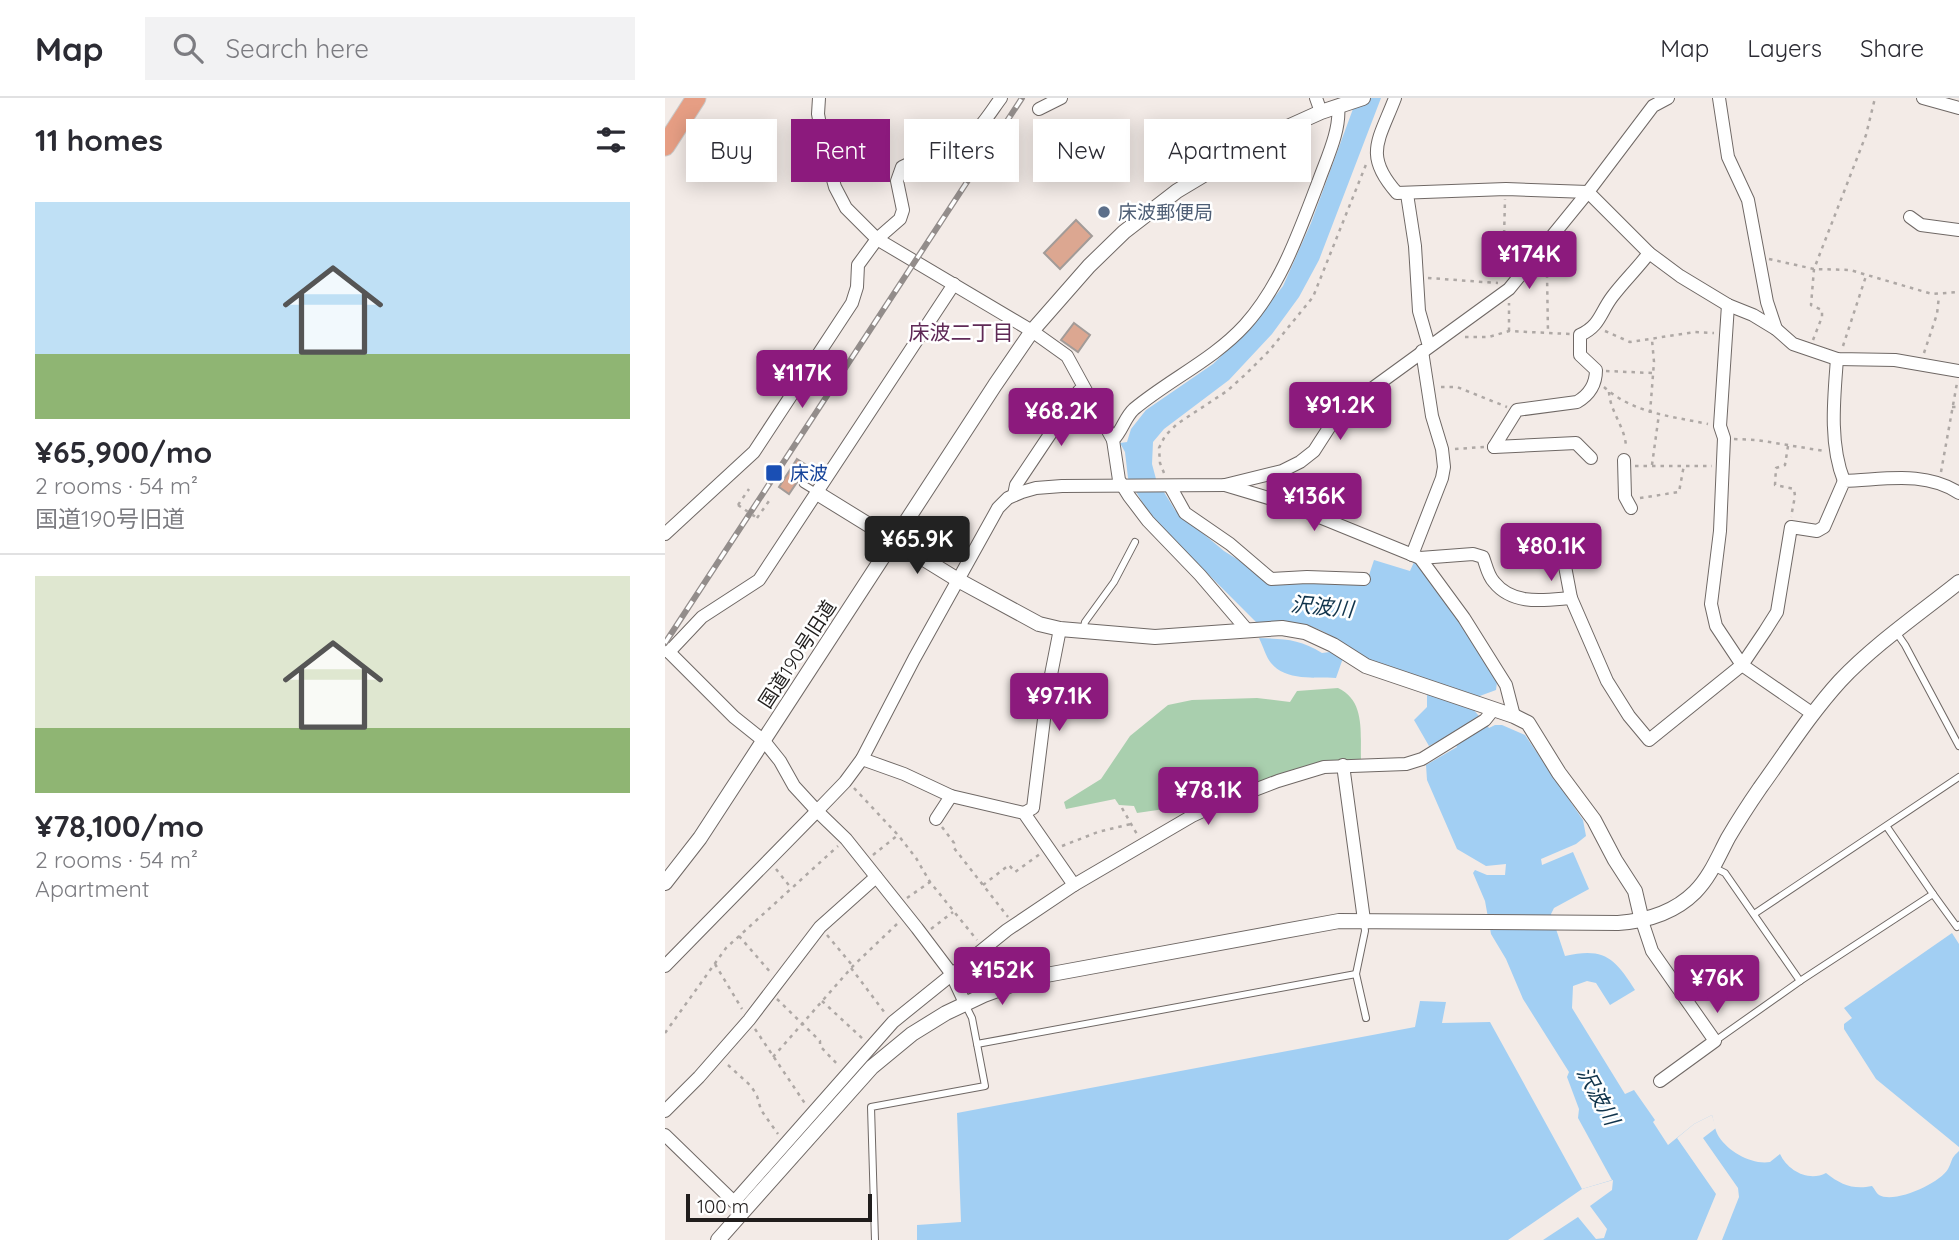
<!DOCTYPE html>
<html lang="en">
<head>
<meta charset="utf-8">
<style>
	:root { --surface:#fff; --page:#f2f2f3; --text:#2b2b33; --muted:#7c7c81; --line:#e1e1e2; --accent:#8c1a7d }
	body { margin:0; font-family:Quicksand,"Noto Sans JP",sans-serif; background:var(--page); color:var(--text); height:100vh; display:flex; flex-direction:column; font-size:26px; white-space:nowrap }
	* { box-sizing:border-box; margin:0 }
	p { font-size:23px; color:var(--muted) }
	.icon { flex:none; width:38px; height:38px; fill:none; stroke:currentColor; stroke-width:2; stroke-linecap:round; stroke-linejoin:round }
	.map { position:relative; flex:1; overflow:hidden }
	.details { display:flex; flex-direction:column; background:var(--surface); width:665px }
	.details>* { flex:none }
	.guide { position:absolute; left:21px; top:21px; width:665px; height:63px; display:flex; gap:14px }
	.scale { position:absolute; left:21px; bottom:18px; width:186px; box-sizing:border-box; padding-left:7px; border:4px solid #201d1c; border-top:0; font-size:19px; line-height:24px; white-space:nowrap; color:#201d1c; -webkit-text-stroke:5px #fff; paint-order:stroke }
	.price { position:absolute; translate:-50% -60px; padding:0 16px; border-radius:7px; background:var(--accent); color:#fff; font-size:23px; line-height:46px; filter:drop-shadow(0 2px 4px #0008) }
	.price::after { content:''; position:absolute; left:50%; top:42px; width:21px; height:16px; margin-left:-10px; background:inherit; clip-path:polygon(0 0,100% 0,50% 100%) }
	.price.current { background:#222; color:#fff }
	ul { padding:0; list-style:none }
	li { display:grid; align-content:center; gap:14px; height:371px; padding:0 35px }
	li+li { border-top:2px solid var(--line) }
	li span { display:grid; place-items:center; height:217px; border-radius:0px; color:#555 }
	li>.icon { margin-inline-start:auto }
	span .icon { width:126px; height:126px; fill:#fffc; stroke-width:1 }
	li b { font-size:30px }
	h2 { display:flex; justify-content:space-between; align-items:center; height:84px; padding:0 35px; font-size:30px }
	.pill { padding:0 24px; border-radius:0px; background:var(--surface); box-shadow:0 4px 18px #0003; font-size:24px; line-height:63px }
	.pill.current { background:var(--accent); color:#fff }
	header { display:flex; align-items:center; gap:42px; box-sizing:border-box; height:98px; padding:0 35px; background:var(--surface); border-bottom:2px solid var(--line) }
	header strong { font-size:33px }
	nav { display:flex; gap:38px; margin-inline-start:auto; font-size:24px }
	.search { width:490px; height:63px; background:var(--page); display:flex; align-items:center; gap:18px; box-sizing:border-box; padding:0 24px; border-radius:0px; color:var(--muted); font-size:26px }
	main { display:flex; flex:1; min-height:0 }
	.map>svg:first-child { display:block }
</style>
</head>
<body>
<header>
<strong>Map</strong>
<div class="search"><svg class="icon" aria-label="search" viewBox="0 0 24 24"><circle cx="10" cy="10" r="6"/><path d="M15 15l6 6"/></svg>Search here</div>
<nav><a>Map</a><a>Layers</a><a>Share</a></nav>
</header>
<main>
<section class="details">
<h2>11 homes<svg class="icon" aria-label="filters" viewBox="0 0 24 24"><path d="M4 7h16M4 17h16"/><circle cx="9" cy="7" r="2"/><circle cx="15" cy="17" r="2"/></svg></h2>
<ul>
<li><span style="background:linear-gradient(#bfe0f5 70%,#8fb573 0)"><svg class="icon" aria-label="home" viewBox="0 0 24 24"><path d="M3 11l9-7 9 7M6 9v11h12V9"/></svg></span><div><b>¥65,900/mo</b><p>2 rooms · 54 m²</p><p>国道190号旧道</p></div></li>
<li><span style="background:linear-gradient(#dfe7d0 70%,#8fb573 0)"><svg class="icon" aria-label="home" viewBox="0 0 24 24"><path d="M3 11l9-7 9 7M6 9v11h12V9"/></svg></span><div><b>¥78,100/mo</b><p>2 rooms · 54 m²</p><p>Apartment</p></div></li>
</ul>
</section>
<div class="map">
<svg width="1294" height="1142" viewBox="0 0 1294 1142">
	<rect width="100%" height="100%" fill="#f3ebe7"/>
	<!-- green -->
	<path fill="#a9cfae" d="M673,590c28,13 22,46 23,72l-169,51 -7,-5 -48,7 -3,-7 -15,-1 -4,-6 -49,10 -2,-7 37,-23 29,-43 38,-31 24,-5 65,-2 33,4 7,-11z"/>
	<!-- water -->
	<g fill="#a2cff3">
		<path d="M692,0h24l-62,162 -20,37 -27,37 -43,46 -65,49 -11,13 -1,22 4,15 19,31 49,41 51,32 91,1 8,-24 36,11 4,-9 5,2 44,62 34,56 -1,8 -19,7 -4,12 16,19 6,-3h7l23,10 58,85 3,16 -10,8 -35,15 1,6 31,-13 16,37 -35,19 -3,6 14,42c39,-9 50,2 70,34l-25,15 -14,-22 -9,-2 -14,5 -1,22 53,86 9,-4 21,30 -2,2 15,23 26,-21 18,-9c2,7 3,16 7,22 10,15 33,28 51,25l10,-8c8,17 29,28 46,19 15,12 28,17 46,13 3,3 4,7 7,9 16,9 61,-12 69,-26 5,-9 2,-10 11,-18v89h-1042v-15l44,-3 -4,-109 458,-86 5,-26 26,1 -4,21 48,-1 92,167 30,-9 -34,-62 1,-9 -12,-32 2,-5 -46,-73 -17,-40 -15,-25 -6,-33 -12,-28 2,-3 12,5h18l1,-11 -20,2 -29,-17 -30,-69 -1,-15 31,-18 -7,-12 -21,11 -15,-26 13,-13v-27l-59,-20 -17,-10 -9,11 -6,17c-20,-1 -51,3 -65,-15 -5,-6 -8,-17 -12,-25 26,1 41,1 63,15l8,-1 7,-12c-27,-20 -49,-18 -81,-18l-105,-105 -23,-39 -3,-26 -5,-9 7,-1 4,-13 15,-19 67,-46 40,-39 30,-39 28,-63z"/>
		<polygon points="1287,835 1294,846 1294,1049 1211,981 1179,931 1179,926 1187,920 1179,910"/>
	</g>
	<!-- pier -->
	<g fill="#f3ebe7">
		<polygon points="1047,1017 1051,1030 1038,1040 1073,1090 1074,1099 1057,1142 1032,1142 1051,1096 1012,1040 1029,1026"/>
		<polygon points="948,1082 947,1092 925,1108 942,1131 939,1140 931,1141 913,1119 878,1142 843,1142 917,1091"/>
		<polygon points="97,1119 137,1142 115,1142 103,1135 93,1142 76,1142"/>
	</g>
	<!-- building -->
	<g fill="#dca791" stroke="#a29b98" stroke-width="2">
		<polygon points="411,122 427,138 395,171 379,155"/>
		<polygon points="409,225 425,237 413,254 396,242"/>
		<polygon points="132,361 143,368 124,396 114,389"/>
	</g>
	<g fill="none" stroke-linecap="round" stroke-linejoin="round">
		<!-- service casing -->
		<g stroke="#6f6865" stroke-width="8">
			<g id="service">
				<polyline points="138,386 151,394"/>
				<polyline points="418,533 420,524 449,484 470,444"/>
				<polyline points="1231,534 1240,547 1294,648"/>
				<polyline points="1222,729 1268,796"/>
				<polyline points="1048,769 1060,775 1135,883"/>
				<polyline points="1089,816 1294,679"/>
				<polyline points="699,824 700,833 691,876 701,920"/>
				<polyline points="300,906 307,920 312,946 691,876"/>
				<polyline points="1050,943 1135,883 1268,796 1292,829 1294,827"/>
				<polyline points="210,1142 206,1009 320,988 312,946"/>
			</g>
		</g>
		<!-- minor casing -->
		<g stroke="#6f6865" stroke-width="14">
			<g id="minor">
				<polyline points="154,0 153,16 160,53 170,89 181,110 212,141 367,233 402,258 448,342"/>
				<polyline points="651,0 656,14"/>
				<path d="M730,0c-16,42 -32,57 2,95l109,-4 82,3 61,61 31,23 48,29 25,10 23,14 17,15 44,15 58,1 64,11"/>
				<polyline points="1054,0 1063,59 1083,102 1102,204 1111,231"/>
				<polyline points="1258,0 1294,10"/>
				<polyline points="374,11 396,0"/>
				<polyline points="742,96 750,148 754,213 764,248"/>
				<polyline points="1245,119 1256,127 1294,132"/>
				<polyline points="1063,207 1055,328 1059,340 1055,433 1046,506 1051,528 1077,567 1148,616"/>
				<path d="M1172,261c-3,39 -8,85 7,122"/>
				<path d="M829,349l23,-37 60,-8c12,-7 19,-17 19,-32l-16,-15v-20c20,-9 20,-22 32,-38 12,-16 25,-28 37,-44"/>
				<polyline points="829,349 911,345 926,360"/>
				<polyline points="959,362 960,399 966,410"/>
				<path d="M560,387l60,18 135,55 53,-4 10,3c3,8 5,19 11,25 19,24 51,18 77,16l36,83 22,35 20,24 93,-75 23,-34 12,-19 14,-85 26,4 7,-4 20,-46c39,-1 80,-11 115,12"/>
				<polyline points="505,388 520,415 565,446 606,481 642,479 699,481"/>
				<polyline points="349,397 351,387 414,293 419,290"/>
				<path d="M0,436l89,-82 98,-149 5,-16 1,-22 19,-26 23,-20 3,-9 -6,-29 5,-14c24,-12 49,-18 71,-34 9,-6 21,-26 28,-35"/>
				<polyline points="747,457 777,380 779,369 777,351 767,318 757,253"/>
				<polyline points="755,460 799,520 841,587 849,618"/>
				<polyline points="899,463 906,500"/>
				<path d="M583,533l-48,-56 -52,-54 -19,-25 -10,-16 -6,-40c9,-9 12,-23 21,-31 36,-30 79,-49 111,-84 36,-40 54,-93 73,-142 8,-23 23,-53 20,-77"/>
				<polyline points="0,550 69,619 99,643 115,663 129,688 152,713 180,684 197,661 249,561 333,410 343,400 357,394 371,390 397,388 560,387 617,373 635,364 649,353 669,322 690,303 844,191 923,94 988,8 1003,0"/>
				<polyline points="4,554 37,519 94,482 289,186"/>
				<polyline points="197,661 239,676 286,698 359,715 409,787"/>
				<polyline points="678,667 699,822"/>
				<polyline points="359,715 368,710 382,597 395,531"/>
				<polyline points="271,721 286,698"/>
				<polyline points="977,823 987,853 1050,943 995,983"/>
				<polyline points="0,868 152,713 181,741 252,830 286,875 300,905"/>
				<polyline points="0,1013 34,979 84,922 155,829 211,779"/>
				<polyline points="0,1037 69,1104 228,924 342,832 409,787 527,718 553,706 613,683 659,669 741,666 757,661 820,622 828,612"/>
			</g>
		</g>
		<!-- tertiary casing -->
		<g stroke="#6f6865" stroke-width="16">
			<g id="tertiary">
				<polyline points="152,395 293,482 374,526 395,531 490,539 617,530 640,534 668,547 701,568 849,618 863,625 894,675 929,722 950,762 970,793 977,823"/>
				<polyline points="0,785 35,740 330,287 367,233 424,168 459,134 512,93 607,36 656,14 698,0"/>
				<path d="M53,1142l154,-173 40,-33 34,-21 38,-18 46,-17 309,-57 279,2c28,-2 56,-10 77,-31 15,-15 23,-35 33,-54 10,-17 21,-34 32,-50 26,-36 50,-74 80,-107 35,-37 79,-67 119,-99"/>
			</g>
		</g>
		<!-- trunk casing -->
		<g stroke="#c9c9c9" stroke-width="21">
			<polyline id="trunk" points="0,48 31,0"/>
		</g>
		<!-- path -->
		<g stroke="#aea8a5" stroke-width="2.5" stroke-dasharray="3.5 5" stroke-linecap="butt">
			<polyline points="1104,161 1149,171 1185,172 1267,196 1294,194"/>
			<polyline points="874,174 882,176 883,235"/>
			<polyline points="838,178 840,101"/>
			<polyline points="763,180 833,185"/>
			<polyline points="844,233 844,205"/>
			<polyline points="940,233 965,244 1030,234 1049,235"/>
			<polyline points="800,239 824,239 844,233 905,236"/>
			<polyline points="1148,242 1157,219 1157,212 1146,207 1149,171 1201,37 1210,0"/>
			<polyline points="1178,248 1201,178"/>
			<polyline points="1259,255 1272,216 1274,198"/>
			<polyline points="941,273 987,275"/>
			<polyline points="776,289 792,289 842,309"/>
			<path d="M939,289c29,26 66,29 104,37"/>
			<path d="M944,294c1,20 17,36 17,56"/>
			<polyline points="1287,309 1294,309"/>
			<polyline points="985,315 989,264 987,242"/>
			<polyline points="1069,341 1092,342 1159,353"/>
			<polyline points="1123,348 1120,367 1111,370 1110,387 1129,391 1130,398 1126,419"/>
			<polyline points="790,351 819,349"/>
			<polyline points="987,367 994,316"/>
			<polyline points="970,368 1047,368"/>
			<polyline points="1276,374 1292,285"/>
			<polyline points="499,375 495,365 494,350 500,338 512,326 562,293 582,275 604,253 648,199 702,64"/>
			<polyline points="975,400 1014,394 1019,367"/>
			<polyline points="73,407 84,391"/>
			<polyline points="92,420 104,403"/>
			<polyline points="189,690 233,737 251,760 265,784 312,842"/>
			<polyline points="457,710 473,738"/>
			<polyline points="277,729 289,745 289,750 343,819"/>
			<polyline points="397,748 433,734 466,726"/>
			<polyline points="208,757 233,737"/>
			<polyline points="111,771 126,790"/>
			<polyline points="318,787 344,767 350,774 375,756"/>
			<polyline points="242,800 265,784"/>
			<polyline points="266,831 288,814"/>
			<polyline points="162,837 187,867"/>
			<polyline points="74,838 106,875"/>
			<polyline points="50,866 77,911"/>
			<polyline points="186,870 220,915"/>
			<polyline points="112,901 155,943 155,948 173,967"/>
			<polyline points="157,903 198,941"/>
			<polyline points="90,931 141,1007"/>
			<polyline points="0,935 61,850 173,748"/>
			<polyline points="108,959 188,868 232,826"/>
			<polyline points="63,967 86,988 92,998 96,1012 113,1036"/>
		</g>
		<!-- service -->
		<use href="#service" stroke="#fff" stroke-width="6"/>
		<!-- minor -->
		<use href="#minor" stroke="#fff" stroke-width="12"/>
		<!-- tertiary -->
		<use href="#tertiary" stroke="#fff" stroke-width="14"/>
		<!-- trunk -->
		<use href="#trunk" stroke="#e69e84" stroke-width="19"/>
		<!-- rail casing -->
		<g stroke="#938d8b" stroke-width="6">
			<polyline id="rail" points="0,545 357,0"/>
		</g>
		<!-- rail -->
		<use href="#rail" stroke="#fff" stroke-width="3.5" stroke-dasharray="10" stroke-linecap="butt"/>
		<!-- path-bridge -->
		<polyline stroke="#aea8a5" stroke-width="2.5" stroke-dasharray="3.5 5" stroke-linecap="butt" points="73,407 92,420"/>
	</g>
	<!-- markers -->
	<circle fill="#5c6f8a" stroke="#fff" stroke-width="2.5" cx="439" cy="114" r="7"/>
	<rect fill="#1a4fb4" stroke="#fff" stroke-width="2.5" x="100" y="366" width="18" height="18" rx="3.5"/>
	<g text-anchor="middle" stroke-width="5" stroke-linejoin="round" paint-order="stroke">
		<!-- service labels -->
		<g font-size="19" fill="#4e5e75" stroke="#fff" text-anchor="start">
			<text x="453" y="121">床波郵便局</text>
		</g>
		<!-- transit labels -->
		<g font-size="19" fill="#164399" stroke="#fff" text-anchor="start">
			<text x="125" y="382">床波</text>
		</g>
		<!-- street labels -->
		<g font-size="19" fill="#201d1c" stroke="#fff">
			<text transform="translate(132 556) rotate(-57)" y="7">国道190号旧道</text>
		</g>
		<!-- neighbourhood labels -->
		<g font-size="21" fill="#5f2956" stroke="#fff">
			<text x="296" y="242">床波二丁目</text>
		</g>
		<!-- water labels -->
		<g font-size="21" font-style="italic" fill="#10344c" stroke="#fff">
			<text transform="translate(657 509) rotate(5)" y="7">沢波川</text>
			<text transform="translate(933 998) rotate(61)" y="7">沢波川</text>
		</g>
	</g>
</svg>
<div class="scale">100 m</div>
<b class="price" style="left:864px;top:193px">¥174K</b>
<b class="price" style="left:137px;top:312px">¥117K</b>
<b class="price" style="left:675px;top:344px">¥91.2K</b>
<b class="price" style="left:396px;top:350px">¥68.2K</b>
<b class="price" style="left:649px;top:435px">¥136K</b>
<b class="price current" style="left:252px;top:478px">¥65.9K</b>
<b class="price" style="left:886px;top:485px">¥80.1K</b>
<b class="price" style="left:394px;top:635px">¥97.1K</b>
<b class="price" style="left:543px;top:729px">¥78.1K</b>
<b class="price" style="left:337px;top:909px">¥152K</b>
<b class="price" style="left:1052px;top:917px">¥76K</b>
<div class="guide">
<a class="pill">Buy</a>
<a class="pill current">Rent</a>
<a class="pill">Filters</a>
<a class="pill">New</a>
<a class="pill">Apartment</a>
</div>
</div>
</main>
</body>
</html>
